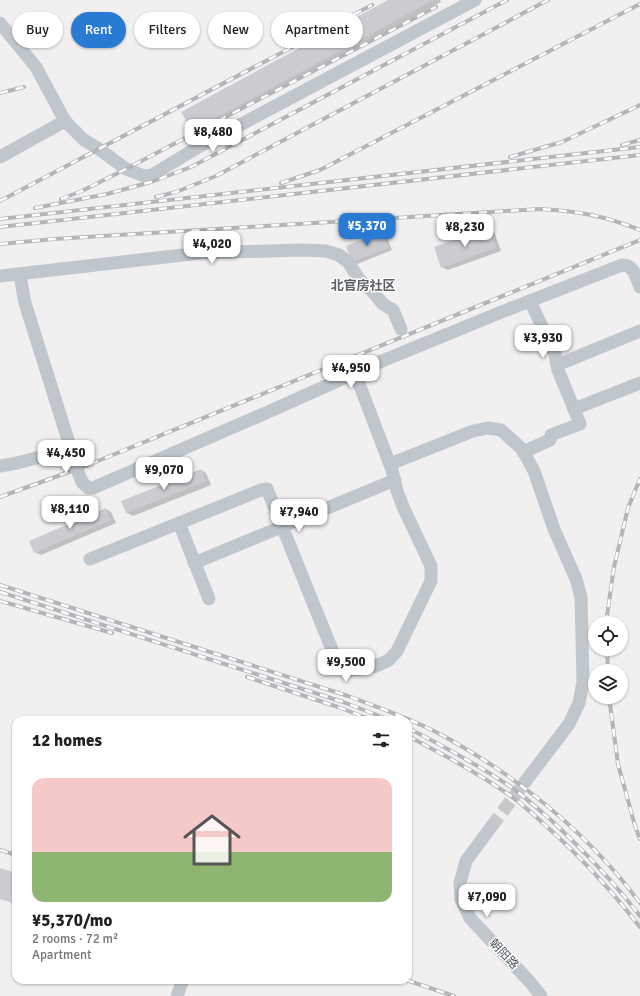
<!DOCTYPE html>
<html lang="en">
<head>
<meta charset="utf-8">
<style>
	:root { --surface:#fff; --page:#f6f6f6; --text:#202124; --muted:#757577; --line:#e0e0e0; --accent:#287ad3 }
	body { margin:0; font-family:Signika,"Noto Sans SC",sans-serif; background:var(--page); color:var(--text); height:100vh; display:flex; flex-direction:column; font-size:15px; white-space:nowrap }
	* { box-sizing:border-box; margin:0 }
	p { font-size:13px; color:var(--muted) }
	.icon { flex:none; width:22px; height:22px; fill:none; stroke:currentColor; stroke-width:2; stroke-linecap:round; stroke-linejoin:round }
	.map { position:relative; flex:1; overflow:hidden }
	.sheet { position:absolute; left:12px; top:716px; width:400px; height:268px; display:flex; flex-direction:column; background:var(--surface); border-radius:12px; box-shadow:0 1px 3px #0004 }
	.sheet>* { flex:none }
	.top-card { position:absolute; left:12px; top:12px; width:400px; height:36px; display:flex; gap:8px }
	.fabs { position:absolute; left:588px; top:616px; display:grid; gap:8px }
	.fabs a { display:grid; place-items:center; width:40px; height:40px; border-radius:50%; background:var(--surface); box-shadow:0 1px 3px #0004; font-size:20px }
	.price { position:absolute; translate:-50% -34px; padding:0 9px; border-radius:8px; background:#fff; color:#222; font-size:13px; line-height:26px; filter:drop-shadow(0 1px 2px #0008) }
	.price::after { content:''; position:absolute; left:50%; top:24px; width:12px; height:9px; margin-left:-6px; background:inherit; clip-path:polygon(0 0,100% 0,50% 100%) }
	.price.selected { background:var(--accent); color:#fff }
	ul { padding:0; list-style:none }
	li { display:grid; align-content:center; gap:8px; height:212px; padding:0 20px }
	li+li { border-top:1px solid var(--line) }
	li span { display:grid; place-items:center; height:124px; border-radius:12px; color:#555 }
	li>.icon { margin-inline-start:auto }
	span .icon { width:72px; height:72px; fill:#fffc; stroke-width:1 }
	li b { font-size:17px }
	h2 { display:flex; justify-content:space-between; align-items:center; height:48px; padding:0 20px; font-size:17px }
	.tag { padding:0 14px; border-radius:18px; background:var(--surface); box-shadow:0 1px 3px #0004; font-size:14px; line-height:36px }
	.tag.selected { background:var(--accent); color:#fff }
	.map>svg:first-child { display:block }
</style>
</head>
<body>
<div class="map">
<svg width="640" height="996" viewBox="0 0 640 996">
	<rect width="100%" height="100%" fill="#f2eff0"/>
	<!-- shadow -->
	<g fill="#0003">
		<polygon points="390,0 440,0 441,2 198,134 193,131"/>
		<polygon points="488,228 494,231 501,251 448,270 442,267"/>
		<polygon points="382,233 386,235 392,250 357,264 353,262"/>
		<polygon points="201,470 206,473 211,485 133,516 127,513 123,502"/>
		<polygon points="106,509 111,512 116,523 41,555 35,552"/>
	</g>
	<!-- building -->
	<g fill="#caccd1">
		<polygon points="388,0 434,0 192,131 181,112"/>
		<polygon points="489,227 496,248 441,268 434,247"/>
		<polygon points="382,232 389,248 352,262 346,246"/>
		<polygon points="201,469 206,481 126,513 121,501"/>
		<polygon points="106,508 111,520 34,553 29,541"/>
		<polygon points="0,868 16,873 16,904 0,899"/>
	</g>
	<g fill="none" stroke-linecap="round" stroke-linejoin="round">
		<!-- minor-tunnel -->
		<polyline stroke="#c8c8cb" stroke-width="13" stroke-dasharray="13 6" stroke-linecap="butt" points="491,827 525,782"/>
		<!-- minor -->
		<g stroke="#bfc7cd" stroke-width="13">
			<polyline points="0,23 36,67 65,121 84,140 99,149 126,169 144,176 152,175 200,146 475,0"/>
			<polyline points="0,157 65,121"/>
			<polyline points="20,275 25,303 69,443 72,457"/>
			<polyline points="0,276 200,253 301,250 326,251 339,255 348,262 359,279 373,292 383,304 393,310 401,329"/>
			<polyline points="530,301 555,354 558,370 574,409"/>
			<polyline points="557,365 640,331"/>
			<polyline points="523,452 550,440 551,435 580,424 574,409 640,383"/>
			<polyline points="390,464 473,431 488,428 501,430 522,449 534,471 554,529 576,579 581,597 583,682 579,703 569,724 525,782"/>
			<polyline points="0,466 17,463 71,449"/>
			<path d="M82,482l6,6h5l175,-76 114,-51 117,-48 123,-48c12,-1 14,13 18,22"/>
			<polyline points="179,523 209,599"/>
			<polyline points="90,559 261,490 267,489 339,667 345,670 359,669 376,666 389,660 397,651 431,581 431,566 404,509 397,491 392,470 355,373"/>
			<polyline points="194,563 395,480"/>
			<polyline points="491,827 466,861 460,883 461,899 470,918 530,982 541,996"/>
			<polyline points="177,996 183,980"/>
		</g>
		<!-- rail casing -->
		<g stroke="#b2b5b9" stroke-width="4">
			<g id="rail">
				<polyline points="0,93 24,87"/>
				<polyline points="622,145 640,140"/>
				<polyline points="510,157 562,142 640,105"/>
				<polyline points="281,183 320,170 640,4"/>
				<polyline points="156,197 176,192 216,176 548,0"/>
				<polyline points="61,199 82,191 126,169 436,7"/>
				<polyline points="0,201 372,5"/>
				<polyline points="35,208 107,194 151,182 191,167 507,0"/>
				<polyline points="0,219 640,147"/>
				<polyline points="0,227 640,155"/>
				<path d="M0,244l54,-5 486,-30c38,2 65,7 100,21"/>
				<polyline points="0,497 88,465 640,240"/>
				<path d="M0,585l348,111c37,14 75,27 108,47 71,41 135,94 184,160"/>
				<polyline points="0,592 343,702 390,720"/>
				<polyline points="0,601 112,633"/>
				<polyline points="606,623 614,567 628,508 640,479"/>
				<polyline points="607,649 608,671"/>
				<polyline points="247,677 338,707 372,720"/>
				<polyline points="609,697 618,764 635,826 640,839"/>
				<path d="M408,728c35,18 70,37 103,59 14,10 27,22 40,33 32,30 62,61 89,96"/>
				<path d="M408,736c34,18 68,36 100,58 13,9 25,20 37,31 35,31 66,65 95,102"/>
				<polyline points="0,850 16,855"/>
				<polyline points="406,980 454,996"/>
			</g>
		</g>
		<!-- rail -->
		<use href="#rail" stroke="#fff" stroke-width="2.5" stroke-dasharray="8" stroke-linecap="butt"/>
		<!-- minor-bridge -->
		<polyline stroke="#bfc7cd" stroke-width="13" points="72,457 82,482"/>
	</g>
	<g text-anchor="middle" stroke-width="3" stroke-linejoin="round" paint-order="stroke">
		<!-- street labels -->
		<g font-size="12" fill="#49535b" stroke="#fff">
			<text transform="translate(504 954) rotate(47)" y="4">朝阳路</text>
		</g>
		<!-- neighbourhood labels -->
		<g font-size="13" font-weight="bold" fill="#5c6064" stroke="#fff">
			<text x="363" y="290">北官房社区</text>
		</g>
	</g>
</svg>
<div class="fabs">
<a><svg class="icon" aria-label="locate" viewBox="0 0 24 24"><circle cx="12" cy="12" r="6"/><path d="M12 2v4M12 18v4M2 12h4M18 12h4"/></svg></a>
<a><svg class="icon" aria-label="layers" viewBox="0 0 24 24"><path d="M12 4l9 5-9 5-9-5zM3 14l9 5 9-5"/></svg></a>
</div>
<b class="price" style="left:213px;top:153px">¥8,480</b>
<b class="price selected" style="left:367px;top:247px">¥5,370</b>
<b class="price" style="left:465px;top:248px">¥8,230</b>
<b class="price" style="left:212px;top:265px">¥4,020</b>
<b class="price" style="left:543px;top:359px">¥3,930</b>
<b class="price" style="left:351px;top:389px">¥4,950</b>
<b class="price" style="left:66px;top:474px">¥4,450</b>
<b class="price" style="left:164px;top:491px">¥9,070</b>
<b class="price" style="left:70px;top:530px">¥8,110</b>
<b class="price" style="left:299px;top:533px">¥7,940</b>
<b class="price" style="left:346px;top:683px">¥9,500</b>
<b class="price" style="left:487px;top:918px">¥7,090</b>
<div class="top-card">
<a class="tag">Buy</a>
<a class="tag selected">Rent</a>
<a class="tag">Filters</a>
<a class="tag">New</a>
<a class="tag">Apartment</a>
</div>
<section class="sheet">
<h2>12 homes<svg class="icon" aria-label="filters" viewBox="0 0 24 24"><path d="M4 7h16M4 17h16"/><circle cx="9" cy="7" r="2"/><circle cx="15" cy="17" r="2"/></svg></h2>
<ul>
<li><span style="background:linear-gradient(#f6c9c9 60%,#8fb573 0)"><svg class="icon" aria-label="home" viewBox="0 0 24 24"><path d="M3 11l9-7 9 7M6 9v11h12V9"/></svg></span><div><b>¥5,370/mo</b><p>2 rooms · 72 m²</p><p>Apartment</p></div></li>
</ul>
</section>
</div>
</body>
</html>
